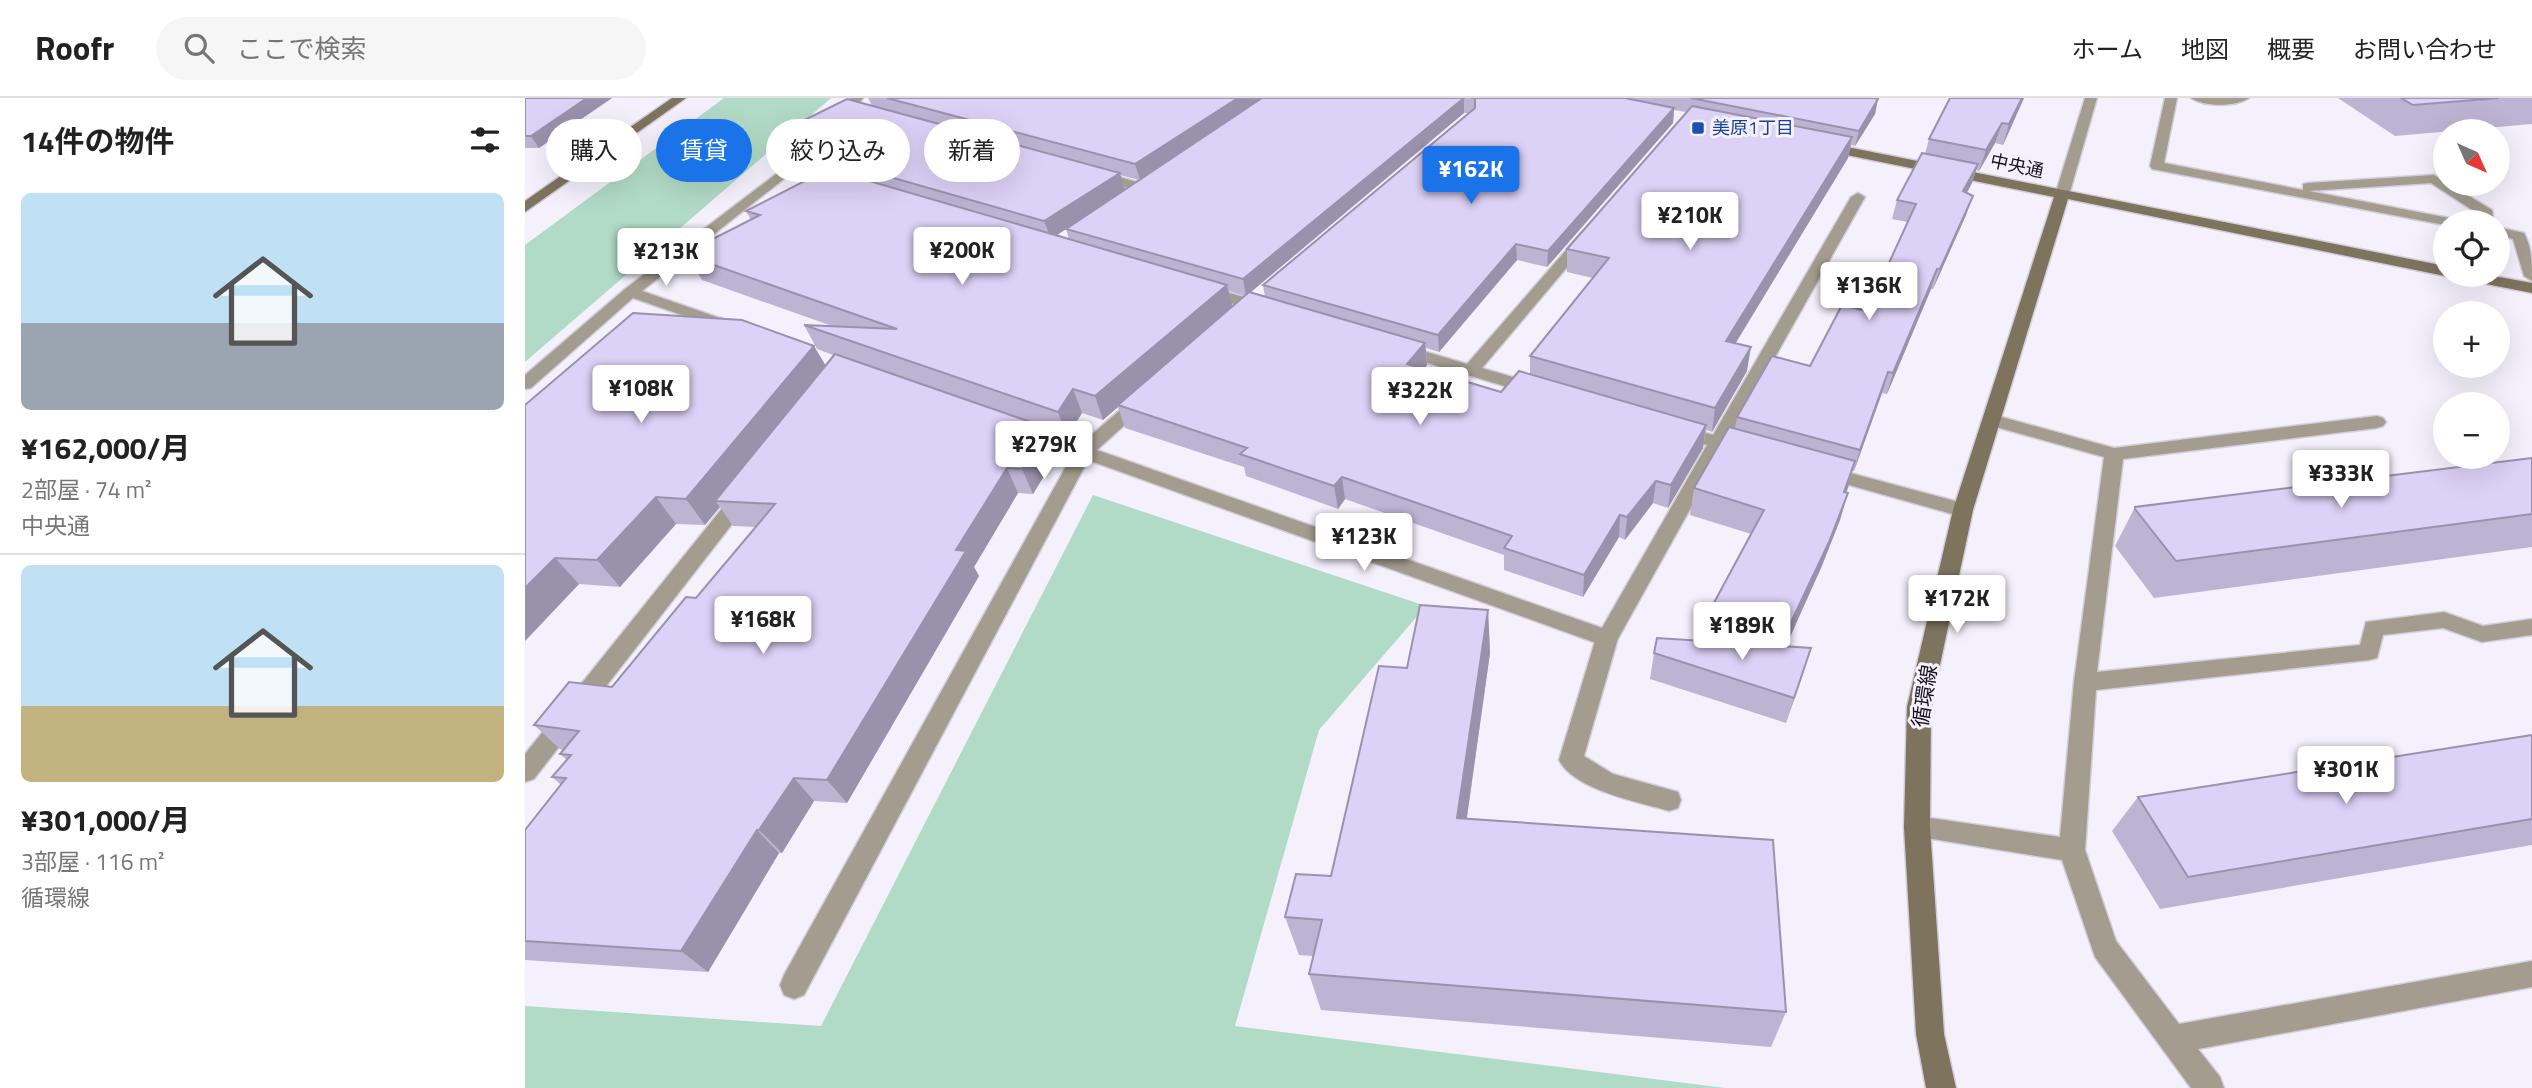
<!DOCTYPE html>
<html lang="ja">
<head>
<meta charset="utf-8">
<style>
	:root { --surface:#fff; --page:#f6f6f6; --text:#222; --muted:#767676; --line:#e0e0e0; --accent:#1a73e8 }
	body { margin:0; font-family:"Titillium Web","Noto Sans JP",sans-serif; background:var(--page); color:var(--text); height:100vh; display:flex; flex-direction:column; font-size:26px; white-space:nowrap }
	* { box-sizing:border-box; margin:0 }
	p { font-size:23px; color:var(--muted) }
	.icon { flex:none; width:38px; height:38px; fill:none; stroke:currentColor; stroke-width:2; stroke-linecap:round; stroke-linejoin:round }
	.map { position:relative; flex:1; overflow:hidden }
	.sheet { display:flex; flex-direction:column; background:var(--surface); width:525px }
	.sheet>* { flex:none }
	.top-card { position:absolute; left:21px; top:21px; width:665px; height:63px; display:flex; gap:14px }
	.needle { width:46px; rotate:135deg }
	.tools { position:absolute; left:1908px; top:21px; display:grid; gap:14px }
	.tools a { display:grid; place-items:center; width:77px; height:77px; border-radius:50%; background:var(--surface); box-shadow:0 7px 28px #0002; font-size:35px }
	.price { position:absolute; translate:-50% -60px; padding:0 16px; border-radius:7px; background:#fff; color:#222; font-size:23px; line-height:46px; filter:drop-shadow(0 2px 4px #0008) }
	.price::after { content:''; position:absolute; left:50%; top:42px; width:21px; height:16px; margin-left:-10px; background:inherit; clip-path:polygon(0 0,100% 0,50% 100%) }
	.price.selected { background:var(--accent); color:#fff }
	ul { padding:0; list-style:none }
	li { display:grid; align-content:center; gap:14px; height:371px; padding:0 21px }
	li+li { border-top:2px solid var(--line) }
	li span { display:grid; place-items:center; height:217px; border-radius:10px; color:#555 }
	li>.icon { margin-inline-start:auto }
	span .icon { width:126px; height:126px; fill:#fffc; stroke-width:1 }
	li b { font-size:30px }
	h2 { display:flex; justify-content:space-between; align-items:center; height:84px; padding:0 21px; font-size:30px }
	.chip { padding:0 24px; border-radius:32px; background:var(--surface); box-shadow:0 7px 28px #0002; font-size:24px; line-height:63px }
	.chip.selected { background:var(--accent); color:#fff }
	header { display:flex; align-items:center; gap:42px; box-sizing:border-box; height:98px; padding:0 35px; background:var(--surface); border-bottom:2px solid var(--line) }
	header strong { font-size:33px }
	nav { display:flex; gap:38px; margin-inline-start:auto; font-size:24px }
	.search { width:490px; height:63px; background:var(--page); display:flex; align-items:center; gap:18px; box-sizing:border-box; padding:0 24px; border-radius:38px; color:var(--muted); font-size:26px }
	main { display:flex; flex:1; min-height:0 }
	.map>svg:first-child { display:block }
</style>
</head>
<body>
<header>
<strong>Roofr</strong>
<div class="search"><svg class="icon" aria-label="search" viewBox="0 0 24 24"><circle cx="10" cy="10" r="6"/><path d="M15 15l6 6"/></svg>ここで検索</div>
<nav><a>ホーム</a><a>地図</a><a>概要</a><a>お問い合わせ</a></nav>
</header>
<main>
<section class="sheet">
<h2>14件の物件<svg class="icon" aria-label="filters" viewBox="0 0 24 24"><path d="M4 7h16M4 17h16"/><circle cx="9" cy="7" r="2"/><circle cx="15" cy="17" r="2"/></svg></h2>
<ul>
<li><span style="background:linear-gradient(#bfe0f5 60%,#9aa5b1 0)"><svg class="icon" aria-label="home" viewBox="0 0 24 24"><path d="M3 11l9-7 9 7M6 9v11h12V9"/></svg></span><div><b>¥162,000/月</b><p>2部屋 · 74 m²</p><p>中央通</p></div></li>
<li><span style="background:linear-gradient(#bfe0f5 65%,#c2b280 0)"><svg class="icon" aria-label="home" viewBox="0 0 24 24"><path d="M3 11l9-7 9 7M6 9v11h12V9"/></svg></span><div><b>¥301,000/月</b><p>3部屋 · 116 m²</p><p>循環線</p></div></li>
</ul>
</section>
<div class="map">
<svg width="2007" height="990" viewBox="0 0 2007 990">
	<rect width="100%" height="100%" fill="#f4f1fd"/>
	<!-- green -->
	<g fill="#b2dbc7">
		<polygon points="199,0 306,0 0,264 0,147"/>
		<polygon points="568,397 901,508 794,632 710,928 1200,990 0,990 0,908 296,928"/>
	</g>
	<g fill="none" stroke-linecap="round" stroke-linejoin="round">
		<!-- lane casing -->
		<g stroke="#d1ced9" stroke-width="3">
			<g id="lane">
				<polygon points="1640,0 1652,0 1639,65 1778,92 1778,86 1783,85 1909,77 1967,112 1969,124 1955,124 1955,117 1906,85 1784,93 1924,120 1931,124 1920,124 1920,127 1627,71 1625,68"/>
				<path d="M1666,0h58c-13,9 -45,9 -58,0z"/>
				<path d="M1972,129l27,6c8,15 8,30 8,48l-8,-5 -11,-37 -16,-4z"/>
				<polygon points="1466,316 1589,350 1852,318 1858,320 1861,324 1858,328 1852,330 1598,361 1572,574 1835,547 1841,524 1919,514 1958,528 2007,521 2007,537 1957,544 1918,530 1858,537 1852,560 1844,562 1571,592 1560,752 1591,843 1654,926 2007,863 2007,889 1673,951 1695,979 1699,990 1666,990 1570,859 1537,762 1383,737 1379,729 1383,721 1392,718 1535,739 1549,584 1579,359 1460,326 1457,322"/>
				<path d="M1082,532l8,2 3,6 -34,118 29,18 65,18 3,8 -3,8 -9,3c-30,-9 -95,-21 -110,-51l37,-122 3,-6z"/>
			</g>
		</g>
		<!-- street casing -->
		<g stroke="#d1ced9" stroke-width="3">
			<g id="street">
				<polygon points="326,0 338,0 332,8 352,16 346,20 321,13 319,10"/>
				<polygon points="1560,0 1572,0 1544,97 1542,100 1532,100 1530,97"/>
				<polygon points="263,67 319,83 321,86 314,90 265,76 117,193 212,226 214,229 212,232 200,232 108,200 6,290 0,291 0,277 100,191"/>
				<polygon points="569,72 623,87 625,90 618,94 564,79 562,76"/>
				<polygon points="1333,95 1340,99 1204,341 1227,348 1229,352 1220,358 1198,352 1090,546 1082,548 1074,546 563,362 279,897 269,901 259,897 255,887 259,877 548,356 495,337 492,333 495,329 507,329 556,346 611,298 623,298 626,302 623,306 572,352 1077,530 1182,347 1148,337 1145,333 1154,327 1188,337 1326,99"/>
				<polygon points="1061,134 1066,135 1068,138 1066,141 957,270 1018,288 1021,292 1018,296 1006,296 869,255 867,251 875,246 942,266 1056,135"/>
				<polygon points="677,187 746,207 748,210 740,215 671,195 669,192 671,189"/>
				<polygon points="1299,368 1445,407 1448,412 1445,417 1438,419 1292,378 1290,374 1292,370"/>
				<polygon points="218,392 225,393 228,398 225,403 9,681 0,684 0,656 211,393"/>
			</g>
		</g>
		<!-- secondary casing -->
		<g stroke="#d1ced9" stroke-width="3">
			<g id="secondary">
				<polygon points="147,0 161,0 0,114 0,103"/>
				<polygon points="1297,44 1920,168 1920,177 1923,177 1920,178 1543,101 1448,412 1406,609 1405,729 1419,936 1431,990 1401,990 1391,936 1379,729 1382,609 1428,412 1529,99 1292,51 1290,48"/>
				<polygon points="1934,177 1963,177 2007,185 2007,195 1941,182"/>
			</g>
		</g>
		<!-- lane -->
		<use href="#lane" fill="#a49c8e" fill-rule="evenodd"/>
		<!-- street -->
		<use href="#street" fill="#a49c8e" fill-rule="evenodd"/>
		<!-- secondary -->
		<use href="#secondary" fill="#7e735d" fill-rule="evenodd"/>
	</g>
	<!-- wall -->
	<g fill="#bdb4d4" fill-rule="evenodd">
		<polygon points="0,0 87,0 14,50 0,50"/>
		<path d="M343,0h1006l4,1 -3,15 -20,32 -4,-1 -3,13 -113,185 12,28 -35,61 -6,-2 -3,18 -35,60 -15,-5 -28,37 -6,-3 -36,60 -79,-27v-15l-159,-56 -7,10 -92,-33 -2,-9 -119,-39 -7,-21 -15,13 -21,-7 -15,24 -18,-7 9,23 -25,41 -15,-1 -44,74 5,9 -132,227 -33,-2 -32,52h-3l-71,119 -183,-12v-130l36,-45 -9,-8 15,-17 -7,-6 3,-4 -3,-1 -26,-24 78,-38 84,-89 59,-71 -22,-1 -13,-19 -15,18 -29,-1 -56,63 -41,-3 -54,57v-236l300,-40 8,-10 -16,-6 -13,-24 31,2 -133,-47 -14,-24 19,-10 -2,-3 46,-23 -5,-9 108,-35 -3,-5 -15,-5 -2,-3 -48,-13 -8,-17 94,-27zM1149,12l12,2 -119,137v23l26,6 -63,78v18l-29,18 -77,-23 3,-4 -1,-17 13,4 78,-92 30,7 126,-144zM939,15h5l-206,172 2,12 -15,-4zM595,77l19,5 -14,9zM541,131l3,10 -12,-4zM704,193l16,5 -13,11z"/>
		<polygon points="1425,0 1499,0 1478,47 1470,45 1454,73 1451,72 1447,85 1442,95 1441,117 1408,191 1406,191 1362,296 1357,295 1329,373 1327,373 1321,395 1315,422 1296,470 1260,548 1286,550 1261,625 1125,581 1129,555 1188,544 1179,541 1184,514 1226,436 1165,417 1169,390 1210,330 1212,319 1285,268 1342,213 1382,124 1367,121 1372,102 1400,56 1404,41"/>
		<polygon points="1813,0 2007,0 2007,26 1870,38"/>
		<polygon points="2007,360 2007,449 1629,500 1590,448 1610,409"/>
		<polygon points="963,512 965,555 942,720 1261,914 1246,949 796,912 784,876 788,858 774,857 760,819 806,778 882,570"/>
		<polygon points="2007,637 2007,747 1635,811 1587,733 1613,699"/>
	</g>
	<!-- shaded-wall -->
	<g fill="#9a92ac">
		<polygon points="62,0 87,0 14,50 6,38"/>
		<polygon points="713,0 738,0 615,82 610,66"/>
		<polygon points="939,0 939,15 721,198 718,181"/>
		<polygon points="1497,0 1499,0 1478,47 1484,26"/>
		<polygon points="1353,1 1350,16 1330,48 1334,33"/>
		<polygon points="1149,10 1148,25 1022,169 1023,153"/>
		<polygon points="1477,25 1470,45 1454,73 1461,52"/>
		<polygon points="1327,39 1323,60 1198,266 1201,243"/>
		<polygon points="1453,66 1447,85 1432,112 1438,93"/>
		<polygon points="595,75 600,92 526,141 519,123"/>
		<polygon points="1448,98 1441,117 1408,191 1415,171"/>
		<polygon points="991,146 992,162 914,254 913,237"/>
		<polygon points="1412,171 1406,191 1362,296 1368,275"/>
		<polygon points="702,187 708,210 593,307 593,309 578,322 570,298"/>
		<polygon points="900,245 902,267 884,288 882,266"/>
		<polygon points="289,248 304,273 190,403 195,409 180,427 161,401"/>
		<polygon points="1226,249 1222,273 1187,334 1190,310"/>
		<polygon points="1363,274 1357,295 1329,373 1335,352"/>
		<polygon points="548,291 557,315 542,339 533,314"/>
		<polygon points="1181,327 1178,350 1143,410 1146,387"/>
		<polygon points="523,330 533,355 508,396 497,371"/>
		<polygon points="1330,363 1323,390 1311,421 1319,394"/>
		<polygon points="482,370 493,395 449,469 454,478 322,705 302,682 431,452"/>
		<polygon points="817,379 820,401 813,411 809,388"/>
		<polygon points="1131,383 1128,405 1100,442 1102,419"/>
		<polygon points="1323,395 1315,422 1296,470 1253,566 1259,539"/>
		<polygon points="131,399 151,426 95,489 72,462"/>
		<polygon points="1095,417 1094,439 1058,499 1059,477"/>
		<polygon points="30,460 54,486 0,543 0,490"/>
		<polygon points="963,512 965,555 936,760 932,720"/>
		<polygon points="1286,550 1278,576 1261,625 1269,600"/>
		<polygon points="269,680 289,703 257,755 234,732"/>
		<polygon points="232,732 254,755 183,874 156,853"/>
	</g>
	<!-- building -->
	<g fill="#dcd1f6" stroke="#9a92ac" stroke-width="2">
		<polygon points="0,0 62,0 6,38 0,38"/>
		<polygon points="362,0 713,0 610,66"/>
		<polygon points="737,0 939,0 718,181 541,131"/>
		<polygon points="946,0 1100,0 1149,10 1023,153 991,146 913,237 738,187 950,10 950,0"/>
		<polygon points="1166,0 1349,0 1353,1 1334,33"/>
		<polygon points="1425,0 1497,0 1484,26 1477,25 1461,52 1404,41"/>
		<polygon points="1876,0 1974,0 1888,7"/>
		<polygon points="322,1 595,75 519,123 323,67 335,60 303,51 307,49 253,35"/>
		<polygon points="1167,8 1327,39 1201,243 1226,249 1190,310 1005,258 1084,160 1042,151"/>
		<polygon points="1397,55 1453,66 1438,93 1448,98 1415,171 1412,171 1368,275 1363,274 1335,352 1212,319 1247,258 1285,268 1317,207 1342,213 1391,106 1372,102"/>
		<polygon points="303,71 702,187 570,298 548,291 533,314 279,227 372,231 163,158 185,147 180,145 235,117 221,113"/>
		<polygon points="724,194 900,245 882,266 976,294 994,273 1181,327 1146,387 1131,383 1102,419 1095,417 1059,477 979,450 987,438 817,379 809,388 715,356 722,350 593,307"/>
		<polygon points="108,215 217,222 289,248 161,401 131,399 72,462 30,460 0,490 0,307"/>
		<polygon points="310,256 523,330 497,371 482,370 431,452 441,453 302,682 269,680 234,732 232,732 156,853 0,843 0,732 41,680 27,679 46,657 35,656 54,633 9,627 44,584 87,589 161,499 171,500 250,406 190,403"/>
		<polygon points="1204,329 1330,363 1319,394 1323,395 1304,444 1259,539 1184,514 1239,412 1169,390"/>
		<polygon points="2007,360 2007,416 1651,463 1610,411 1610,409"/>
		<polygon points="895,507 963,512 932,720 1248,742 1261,914 784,876 797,822 760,819 771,776 806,778 854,568 882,570"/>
		<polygon points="1132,540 1286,550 1269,600 1129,555"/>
		<polygon points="2007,637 2007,721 1663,779 1613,699"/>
	</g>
	<!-- markers -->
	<rect fill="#1a4fb4" stroke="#f4f1fd" stroke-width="2.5" x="1166" y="23" width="14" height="14" rx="3.5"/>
	<g text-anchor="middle" stroke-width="6" stroke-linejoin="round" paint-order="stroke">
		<!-- far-transit labels -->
		<g font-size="18" fill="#164399" stroke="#f4f1fd" text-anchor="start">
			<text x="1187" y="36">美原1丁目</text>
		</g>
		<!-- far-street labels -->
		<g font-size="18" fill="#17141f" stroke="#f4f1fd">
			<text transform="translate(1492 68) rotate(12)" y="6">中央通</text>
		</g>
		<!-- street labels -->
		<g font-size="21" fill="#17141f" stroke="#f4f1fd">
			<text transform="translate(1400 598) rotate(-81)" y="7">循環線</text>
		</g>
	</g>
</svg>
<div class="tools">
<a><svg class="needle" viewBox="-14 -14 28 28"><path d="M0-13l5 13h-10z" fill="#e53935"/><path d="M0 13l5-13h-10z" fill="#767676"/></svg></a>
<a><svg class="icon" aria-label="locate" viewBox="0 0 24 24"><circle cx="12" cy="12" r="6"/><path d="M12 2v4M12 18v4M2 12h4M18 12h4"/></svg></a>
<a>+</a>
<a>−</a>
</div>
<b class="price selected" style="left:946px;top:108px">¥162K</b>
<b class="price" style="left:1165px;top:154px">¥210K</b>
<b class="price" style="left:437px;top:189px">¥200K</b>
<b class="price" style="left:141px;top:190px">¥213K</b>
<b class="price" style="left:1344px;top:224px">¥136K</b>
<b class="price" style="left:116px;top:327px">¥108K</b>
<b class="price" style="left:895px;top:329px">¥322K</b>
<b class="price" style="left:519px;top:383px">¥279K</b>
<b class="price" style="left:1816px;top:412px">¥333K</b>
<b class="price" style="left:839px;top:475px">¥123K</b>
<b class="price" style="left:1432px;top:537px">¥172K</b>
<b class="price" style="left:238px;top:558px">¥168K</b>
<b class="price" style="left:1217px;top:564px">¥189K</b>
<b class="price" style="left:1821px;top:708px">¥301K</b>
<div class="top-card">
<a class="chip">購入</a>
<a class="chip selected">賃貸</a>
<a class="chip">絞り込み</a>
<a class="chip">新着</a>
</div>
</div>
</main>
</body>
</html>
